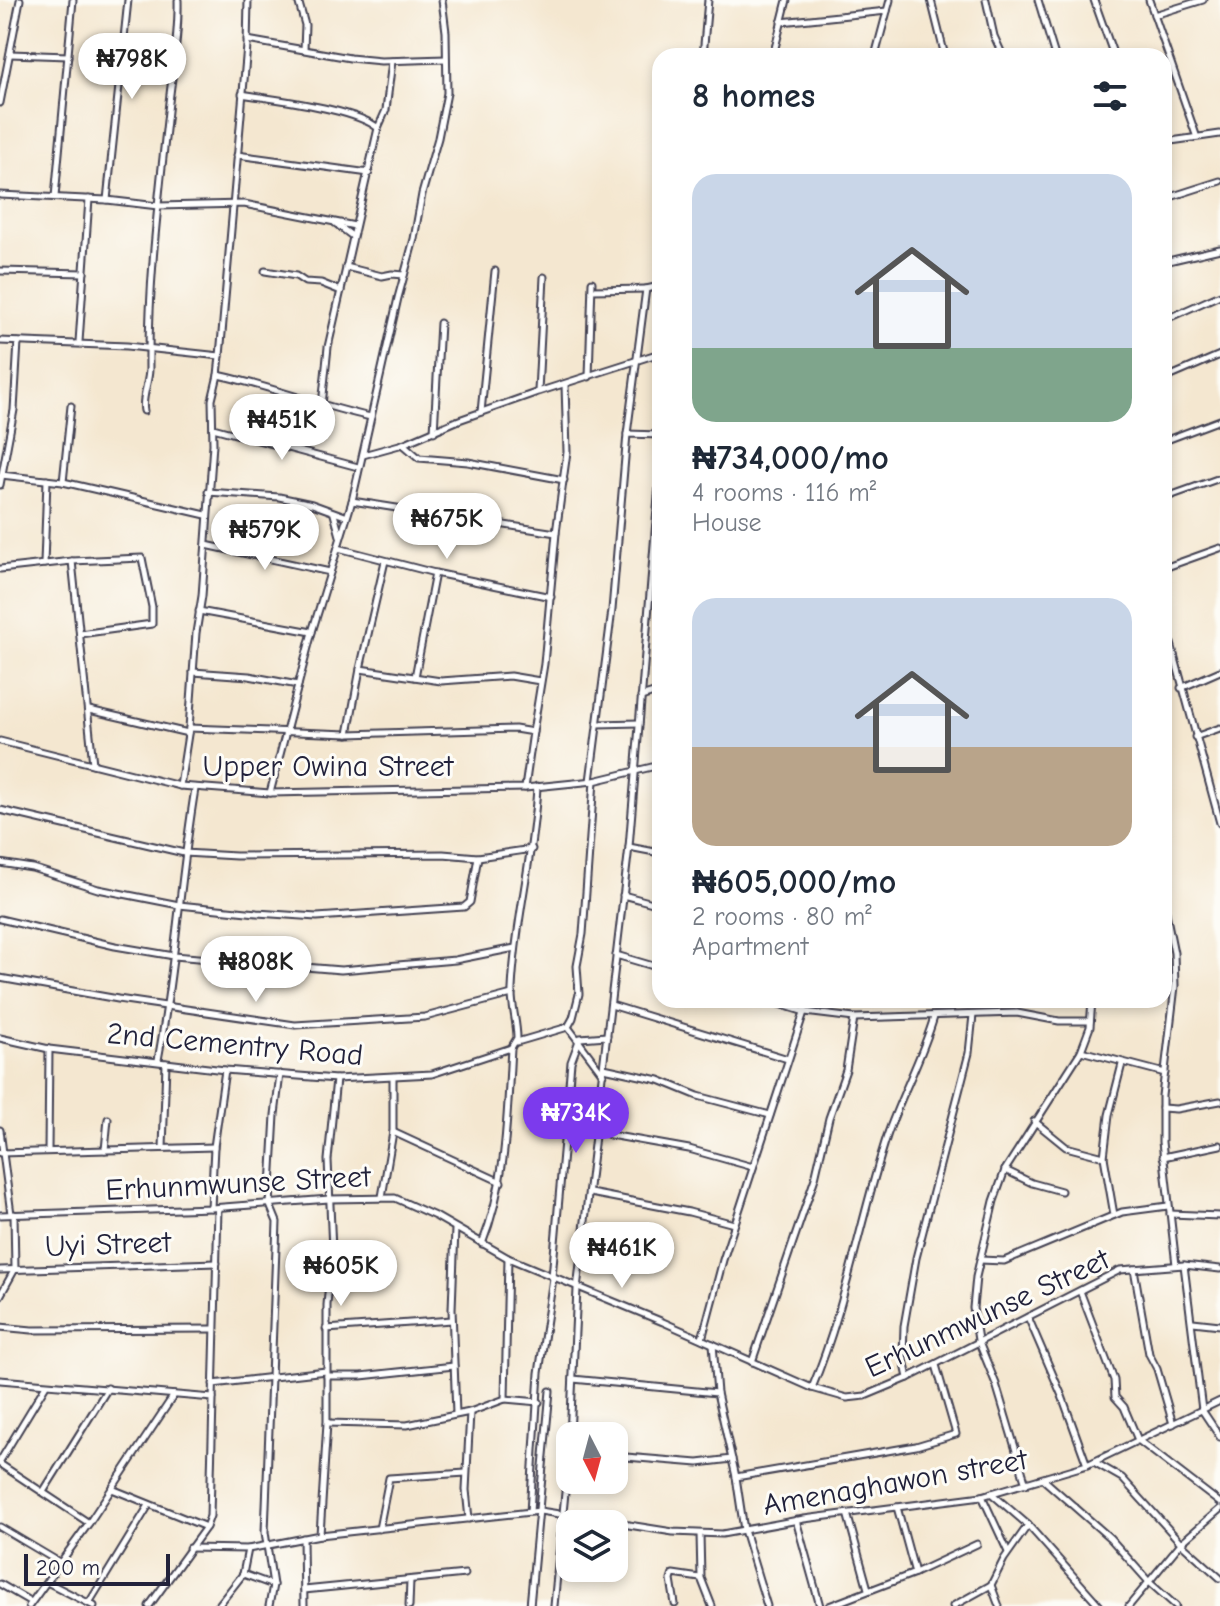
<!DOCTYPE html>
<html lang="en">
<head>
<meta charset="utf-8">
<style>
	:root { --surface:#fff; --page:#f6f6f7; --text:#1f2937; --muted:#747a83; --accent:#7c3aed }
	body { margin:0; font-family:"Comic Neue",sans-serif; background:var(--page); color:var(--text); height:100vh; display:flex; flex-direction:column; font-size:30px; white-space:nowrap }
	* { box-sizing:border-box; margin:0 }
	p { font-size:26px; color:var(--muted) }
	.icon { flex:none; width:44px; height:44px; fill:none; stroke:currentColor; stroke-width:2; stroke-linecap:round; stroke-linejoin:round }
	.map { position:relative; flex:1; overflow:hidden }
	.panel { position:absolute; left:652px; top:48px; width:520px; height:960px; display:flex; flex-direction:column; background:var(--surface); border-radius:24px; box-shadow:0 4px 12px #0003 }
	.panel>* { flex:none }
	.needle { width:52px; rotate:174deg }
	.buttons { position:absolute; left:556px; top:1422px; display:grid; gap:16px }
	.buttons a { display:grid; place-items:center; width:72px; height:72px; border-radius:16px; background:var(--surface); box-shadow:0 4px 12px #0003; font-size:40px }
	.scale { position:absolute; left:24px; bottom:20px; width:146px; box-sizing:border-box; padding-left:8px; border:4px solid #22223b; border-top:0; font-size:22px; line-height:28px; white-space:nowrap; color:#22223b; -webkit-text-stroke:6px #fdfcf7; paint-order:stroke }
	.price { position:absolute; translate:-50% -68px; padding:0 18px; border-radius:28px; background:#fff; color:#222; font-size:26px; line-height:52px; filter:drop-shadow(0 2px 4px #0008) }
	.price::after { content:''; position:absolute; left:50%; top:48px; width:24px; height:18px; margin-left:-12px; background:inherit; clip-path:polygon(0 0,100% 0,50% 100%) }
	.price.current { background:var(--accent); color:#fff }
	ul { padding:0; list-style:none }
	li { display:grid; align-content:center; gap:16px; height:424px; padding:0 40px }
	li span { display:grid; place-items:center; height:248px; border-radius:24px; color:#555 }
	li>.icon { margin-inline-start:auto }
	span .icon { width:144px; height:144px; fill:#fffc; stroke-width:1 }
	li b { font-size:34px }
	h2 { display:flex; justify-content:space-between; align-items:center; height:96px; padding:0 40px; font-size:34px }
	.map>svg:first-child { display:block }
</style>
</head>
<body>
<div class="map">
<svg width="1220" height="1606" viewBox="0 0 1220 1606">
	<rect width="100%" height="100%" fill="#fdfcf7"/>
	<filter id="ink" filterUnits="userSpaceOnUse"><feTurbulence type="fractalNoise" baseFrequency=".0125" numOctaves="2"/><feDisplacementMap in="SourceGraphic" scale="16" xChannelSelector="R" yChannelSelector="G"/><feConvolveMatrix kernelMatrix="1 2 1 2 8 2 1 2 1" color-interpolation-filters="sRGB"/></filter>
	<filter id="wash" filterUnits="userSpaceOnUse"><feTurbulence type="fractalNoise" baseFrequency=".006" numOctaves="4" result="noise"/><feDisplacementMap in="SourceGraphic" scale="32" xChannelSelector="R" yChannelSelector="G"/><feGaussianBlur stdDeviation="1.8" result="paint"/><feColorMatrix in="noise" values="0 0 0 0 0 0 0 0 0 0 0 0 0 0 0 0 0 1.4 0 .05"/><feComposite in="paint" operator="in"/></filter>
	<g filter="url(#wash)">
		<rect width="100%" height="100%" fill="#f4e7d0"/>
	</g>
	<g filter="url(#ink)">
		<g fill="none" stroke-linecap="round" stroke-linejoin="round">
			<!-- minor casing -->
			<g stroke="#424051" stroke-width="9">
				<g id="minor">
					<polyline points="298,0 305,25 304,49"/>
					<polyline points="931,0 945,56"/>
					<polyline points="986,0 994,36 1003,56"/>
					<polyline points="1038,0 1055,56"/>
					<polyline points="1094,0 1114,56"/>
					<polyline points="1149,0 1196,135"/>
					<polyline points="1154,15 1203,0"/>
					<polyline points="781,22 887,11"/>
					<polyline points="247,40 350,58 381,61 446,59"/>
					<polyline points="10,54 68,56"/>
					<polyline points="703,56 708,0"/>
					<polyline points="773,56 787,0"/>
					<polyline points="875,56 890,0"/>
					<polyline points="121,58 173,60"/>
					<path d="M242,94c33,6 112,14 136,34l-50,219 -6,58"/>
					<polyline points="0,103 20,0"/>
					<polyline points="378,128 386,110 392,61"/>
					<polyline points="1164,142 1220,134"/>
					<polyline points="237,155 369,173"/>
					<polyline points="0,195 107,200 158,206 244,204 355,226"/>
					<polyline points="55,197 73,0"/>
					<polyline points="1164,199 1220,181"/>
					<polyline points="107,200 128,0"/>
					<polyline points="335,223 352,236"/>
					<polyline points="1164,262 1220,249"/>
					<polyline points="346,267 382,276 392,274 404,275"/>
					<polyline points="0,271 84,273"/>
					<polyline points="265,271 296,276 305,282 321,283 341,291"/>
					<polyline points="592,290 646,289"/>
					<polyline points="1164,320 1220,295"/>
					<path d="M0,341l127,5 93,10 -2,19c52,11 101,31 153,42"/>
					<polyline points="79,342 89,199"/>
					<polyline points="220,356 247,46 248,0"/>
					<polyline points="589,377 592,282"/>
					<polyline points="1164,379 1220,355"/>
					<polyline points="538,391 544,277"/>
					<polyline points="71,406 63,482 206,515"/>
					<path d="M144,411c-3,-13 5,-28 5,-42 -1,-86 10,-173 19,-258 4,-37 11,-75 10,-111"/>
					<polyline points="481,412 495,271"/>
					<polyline points="213,428 358,467"/>
					<polyline points="434,432 440,323"/>
					<polyline points="627,434 646,289 660,286"/>
					<polyline points="1164,441 1220,420"/>
					<polyline points="403,444 419,458 468,462 564,480"/>
					<polyline points="363,455 403,444 459,420 538,392 660,353"/>
					<polyline points="1,475 63,482"/>
					<polyline points="0,485 14,410 18,342"/>
					<polyline points="208,492 279,497 312,504 345,516"/>
					<polyline points="1164,498 1220,478"/>
					<polyline points="352,501 556,533"/>
					<polyline points="334,514 340,536"/>
					<polyline points="206,545 330,572"/>
					<polyline points="338,548 435,573 551,597"/>
					<polyline points="72,561 93,764"/>
					<polyline points="44,564 47,480"/>
					<polyline points="1164,568 1220,548"/>
					<polyline points="0,569 72,561 142,558 152,607 152,624 80,634"/>
					<polyline points="199,611 312,632"/>
					<polyline points="1164,618 1220,823"/>
					<polyline points="360,669 441,681 510,676 540,681"/>
					<polyline points="193,672 249,676 298,685"/>
					<polyline points="415,677 435,573"/>
					<polyline points="1181,688 1220,671"/>
					<polyline points="641,697 660,691"/>
					<polyline points="89,710 188,733"/>
					<polyline points="597,724 639,723"/>
					<polyline points="189,728 348,734 515,729 533,732 525,788"/>
					<polyline points="533,732 544,664 556,533 567,452 565,385"/>
					<polyline points="348,734 360,669 385,561"/>
					<polyline points="1195,737 1220,728"/>
					<polyline points="0,741 180,786 270,793 525,788 594,781 660,765"/>
					<polyline points="590,781 612,610 627,434 660,435"/>
					<polyline points="180,786 189,728 196,633 202,596 213,444 212,400 218,375"/>
					<polyline points="270,793 312,632 352,501 398,298 414,239 422,194 438,138 447,93 446,32 442,0"/>
					<polyline points="0,810 184,853 236,856 443,854 478,857 532,849"/>
					<polyline points="629,847 660,853"/>
					<polyline points="0,863 32,868 98,889 179,905 257,913 317,917 464,907 470,902 478,857"/>
					<polyline points="623,895 660,905"/>
					<polyline points="1164,903 1174,953 1175,986 1162,1096 1162,1142 1176,1265"/>
					<polyline points="0,919 115,946 174,956 341,970 455,960 515,948"/>
					<polyline points="616,955 660,968"/>
					<polyline points="0,978 118,999 295,1025 425,1017 512,994"/>
					<polyline points="766,1000 805,1012 854,1018 1017,1013 1059,1021 1090,1021"/>
					<polyline points="611,1005 788,1059"/>
					<polyline points="568,1027 603,1074"/>
					<polyline points="0,1038 49,1049 225,1070 336,1079 432,1074 511,1048"/>
					<polyline points="517,1042 568,1027 573,1018 579,994 577,966 583,934 594,781"/>
					<polyline points="1081,1051 1165,1073"/>
					<path d="M158,1060c17,-90 22,-181 37,-271"/>
					<polyline points="604,1068 659,1080 698,1096 770,1115"/>
					<polyline points="1162,1108 1176,1109 1220,1101"/>
					<polyline points="1034,1121 1066,1147 1104,1157"/>
					<polyline points="596,1129 610,1135 689,1149 753,1167"/>
					<polyline points="0,1130 11,1214"/>
					<polyline points="393,1132 501,1182"/>
					<polyline points="163,1148 166,1063"/>
					<polyline points="105,1150 108,1119"/>
					<polyline points="48,1151 49,1049"/>
					<polyline points="0,1153 214,1147"/>
					<polyline points="1163,1157 1220,1145"/>
					<polyline points="1005,1170 1032,1183 1061,1191"/>
					<polyline points="590,1193 689,1212 734,1224"/>
					<polyline points="382,1197 393,1132 393,1078"/>
					<polyline points="211,1208 214,1147 225,1070"/>
					<polyline points="1170,1214 1220,1216"/>
					<polyline points="0,1215 211,1208 329,1199 395,1198 437,1217 508,1258 663,1322 812,1388 847,1398 865,1396 908,1378 1120,1270 1184,1265 1220,1269"/>
					<polyline points="1114,1215 1104,1157 1109,1115 1122,1064"/>
					<polyline points="455,1229 452,1309 456,1414"/>
					<path d="M482,1244c25,-63 25,-129 29,-196l6,-10c0,-16 -6,-33 -5,-49 3,-68 22,-134 25,-203"/>
					<polyline points="980,1260 1004,1261 1122,1212 1168,1206"/>
					<polyline points="1184,1265 1202,1410"/>
					<polyline points="1134,1269 1149,1354 1157,1369 1173,1424"/>
					<polyline points="0,1270 217,1263"/>
					<polyline points="552,1277 571,1062 580,1038 607,1036"/>
					<polyline points="1080,1291 1114,1380 1115,1397 1124,1407 1138,1440 1220,1503"/>
					<polyline points="0,1296 15,1269 14,1214"/>
					<polyline points="1028,1317 1062,1396 1087,1465"/>
					<polyline points="1193,1322 1220,1325"/>
					<polyline points="0,1327 32,1330 214,1329"/>
					<polyline points="326,1329 452,1320"/>
					<polyline points="702,1339 723,1260 808,1000"/>
					<polyline points="713,1344 717,1393 736,1477 744,1530 767,1606"/>
					<polyline points="752,1362 815,1178 829,1118 846,1070 854,1018"/>
					<polyline points="327,1376 361,1376 454,1366"/>
					<polyline points="908,1378 903,1355 904,1326 916,1258 969,1053 973,1015"/>
					<polyline points="573,1379 717,1393"/>
					<polyline points="0,1380 213,1398"/>
					<polyline points="213,1384 326,1371"/>
					<path d="M812,1388c34,-81 48,-169 75,-252 14,-41 35,-78 47,-119"/>
					<polyline points="505,1399 539,1402"/>
					<polyline points="1202,1410 1220,1437"/>
					<polyline points="327,1423 407,1425 470,1412 505,1399 508,1258"/>
					<polyline points="570,1436 577,1289 629,847 660,472"/>
					<polyline points="614,1456 698,1463 732,1459"/>
					<polyline points="0,1461 46,1385"/>
					<polyline points="1094,1462 1122,1478 1181,1543 1220,1578"/>
					<polyline points="0,1464 89,1523"/>
					<polyline points="736,1477 916,1446 956,1434 936,1365"/>
					<polyline points="1044,1480 1110,1538 1149,1582 1176,1606"/>
					<polyline points="1026,1484 996,1384 978,1340 973,1308 976,1277 994,1201 1005,1170 1081,1051 1090,1027 1092,1000"/>
					<polyline points="112,1489 206,1527"/>
					<polyline points="43,1492 108,1388"/>
					<polyline points="991,1493 1028,1525 1100,1606"/>
					<polyline points="982,1496 1008,1552"/>
					<polyline points="897,1507 915,1573"/>
					<polyline points="530,1512 539,1373 553,1278"/>
					<polyline points="847,1513 868,1589"/>
					<polyline points="469,1519 466,1490 470,1412"/>
					<polyline points="796,1520 820,1606"/>
					<polyline points="0,1527 59,1562"/>
					<polyline points="379,1529 389,1478 466,1473"/>
					<polyline points="700,1534 701,1578 712,1606"/>
					<polyline points="320,1535 327,1423 327,1305 332,1250 328,1160 336,1079"/>
					<polyline points="303,1538 304,1606"/>
					<polyline points="189,1548 248,1549 320,1535 540,1511 673,1532 722,1534 804,1519 982,1496 1087,1465 1220,1401"/>
					<polyline points="243,1574 273,1585"/>
					<polyline points="47,1582 94,1606"/>
					<polyline points="0,1584 31,1602"/>
					<polyline points="991,1585 999,1606"/>
					<polyline points="304,1590 465,1574"/>
					<polyline points="89,1603 149,1505"/>
					<polyline points="675,1604 671,1580 673,1574 700,1578"/>
					<polyline points="29,1606 89,1523 174,1395"/>
					<polyline points="149,1606 206,1527 210,1516 218,1208"/>
					<polyline points="218,1606 243,1574 248,1549"/>
					<polyline points="269,1606 273,1585 265,1532 277,1222 270,1205 275,1115 280,1074"/>
					<polyline points="409,1606 410,1580"/>
					<polyline points="530,1606 550,1391"/>
					<polyline points="554,1606 570,1441"/>
					<polyline points="829,1606 915,1573 977,1544"/>
					<polyline points="953,1606 991,1585 1004,1559 1028,1525"/>
					<polyline points="1129,1606 1181,1543 1220,1509"/>
				</g>
			</g>
			<!-- minor -->
			<use href="#minor" stroke="#fff" stroke-width="5"/>
		</g>
	</g>
	<g text-anchor="middle" stroke-width="6" stroke-linejoin="round" paint-order="stroke">
		<!-- street labels -->
		<g font-size="30" fill="#22223b" stroke="#fdfcf7">
			<text x="328" y="776">Upper Owina Street</text>
			<text transform="translate(235 1044) rotate(5)" y="10">2nd Cementry Road</text>
			<text transform="translate(238 1183) rotate(-3)" y="10">Erhunmwunse Street</text>
			<text transform="translate(108 1244) rotate(-2)" y="10">Uyi Street</text>
			<text transform="translate(987 1313) rotate(-25)" y="10">Erhunmwunse Street</text>
			<text transform="translate(895 1482) rotate(-10)" y="10">Amenaghawon street</text>
		</g>
	</g>
</svg>
<div class="buttons">
<a><svg class="needle" viewBox="-14 -14 28 28"><path d="M0-13l5 13h-10z" fill="#e53935"/><path d="M0 13l5-13h-10z" fill="#747a83"/></svg></a>
<a><svg class="icon" aria-label="layers" viewBox="0 0 24 24"><path d="M12 4l9 5-9 5-9-5zM3 14l9 5 9-5"/></svg></a>
</div>
<div class="scale">200 m</div>
<b class="price" style="left:132px;top:101px">₦798K</b>
<b class="price" style="left:282px;top:462px">₦451K</b>
<b class="price" style="left:447px;top:561px">₦675K</b>
<b class="price" style="left:265px;top:572px">₦579K</b>
<b class="price" style="left:256px;top:1004px">₦808K</b>
<b class="price current" style="left:576px;top:1155px">₦734K</b>
<b class="price" style="left:622px;top:1290px">₦461K</b>
<b class="price" style="left:341px;top:1308px">₦605K</b>
<section class="panel">
<h2>8 homes<svg class="icon" aria-label="filters" viewBox="0 0 24 24"><path d="M4 7h16M4 17h16"/><circle cx="9" cy="7" r="2"/><circle cx="15" cy="17" r="2"/></svg></h2>
<ul>
<li><span style="background:linear-gradient(#c9d6e8 70%,#7fa58c 0)"><svg class="icon" aria-label="home" viewBox="0 0 24 24"><path d="M3 11l9-7 9 7M6 9v11h12V9"/></svg></span><div><b>₦734,000/mo</b><p>4 rooms · 116 m²</p><p>House</p></div></li>
<li><span style="background:linear-gradient(#c9d6e8 60%,#b9a48a 0)"><svg class="icon" aria-label="home" viewBox="0 0 24 24"><path d="M3 11l9-7 9 7M6 9v11h12V9"/></svg></span><div><b>₦605,000/mo</b><p>2 rooms · 80 m²</p><p>Apartment</p></div></li>
</ul>
</section>
</div>
</body>
</html>
